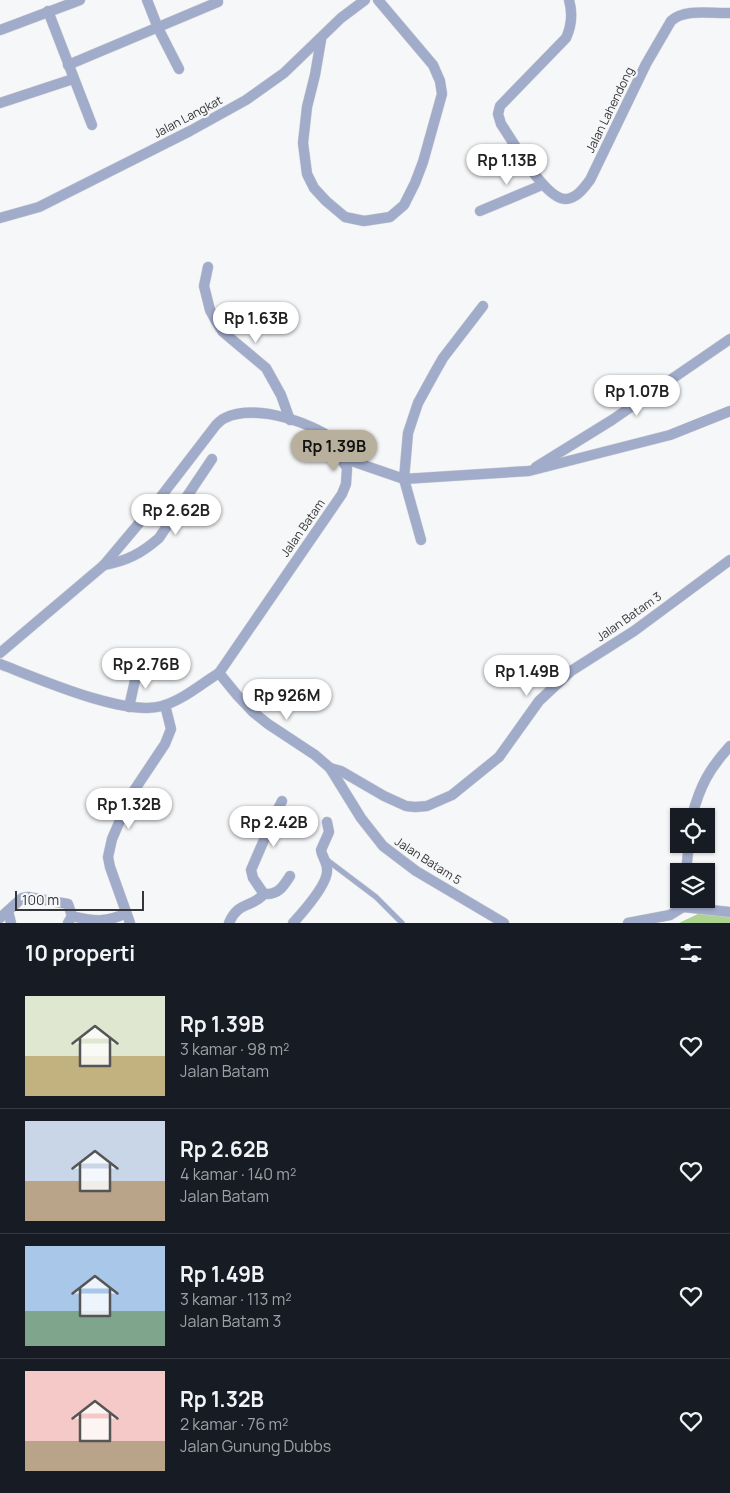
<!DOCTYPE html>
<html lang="id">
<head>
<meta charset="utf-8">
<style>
	:root { --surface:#171b24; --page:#242831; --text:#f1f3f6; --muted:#9ea1a6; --line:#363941; --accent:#b8b09c }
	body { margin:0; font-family:Manrope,sans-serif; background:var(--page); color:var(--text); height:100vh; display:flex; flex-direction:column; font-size:19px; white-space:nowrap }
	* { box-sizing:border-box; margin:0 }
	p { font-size:16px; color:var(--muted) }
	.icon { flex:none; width:28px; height:28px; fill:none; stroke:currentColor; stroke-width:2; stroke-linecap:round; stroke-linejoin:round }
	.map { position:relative; height:923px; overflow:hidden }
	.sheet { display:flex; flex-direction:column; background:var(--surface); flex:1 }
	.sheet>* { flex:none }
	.buttons { position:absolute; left:670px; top:808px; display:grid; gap:10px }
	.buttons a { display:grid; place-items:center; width:45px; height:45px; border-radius:0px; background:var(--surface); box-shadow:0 1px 4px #0004; font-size:25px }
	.scale { position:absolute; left:15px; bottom:12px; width:129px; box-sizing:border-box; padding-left:5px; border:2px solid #353637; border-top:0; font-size:14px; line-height:18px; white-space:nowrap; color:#353637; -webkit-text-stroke:4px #f5f7f9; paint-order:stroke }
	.price { position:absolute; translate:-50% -42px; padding:0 11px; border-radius:18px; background:#fff; color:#222; font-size:16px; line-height:32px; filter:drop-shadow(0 1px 2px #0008) }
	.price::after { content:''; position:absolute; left:50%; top:30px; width:15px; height:11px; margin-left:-8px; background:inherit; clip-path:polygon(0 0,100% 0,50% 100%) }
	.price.selected { background:var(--accent); color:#111 }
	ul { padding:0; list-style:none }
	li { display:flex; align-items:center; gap:15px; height:125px; padding:0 25px }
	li+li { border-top:1px solid var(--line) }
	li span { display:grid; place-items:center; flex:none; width:140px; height:100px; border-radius:0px; color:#555 }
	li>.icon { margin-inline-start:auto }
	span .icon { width:60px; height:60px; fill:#fffc; stroke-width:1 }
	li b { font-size:21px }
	h2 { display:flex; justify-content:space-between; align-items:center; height:60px; padding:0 25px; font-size:21px }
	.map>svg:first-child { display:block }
</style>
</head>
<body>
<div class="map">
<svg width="730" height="923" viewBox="0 0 730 923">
	<rect width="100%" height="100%" fill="#f5f7f9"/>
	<!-- green -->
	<polygon fill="#acd390" points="700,913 730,917 730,923 679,923"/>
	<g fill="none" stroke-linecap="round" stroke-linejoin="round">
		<!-- service casing -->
		<g stroke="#d2d4d6" stroke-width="6">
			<polyline id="service" points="327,860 376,897 402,923"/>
		</g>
		<!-- minor casing -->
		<g stroke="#d2d4d6" stroke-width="11">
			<g id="minor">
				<polyline points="147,0 158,28 179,69"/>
				<path d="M569,0c4,14 3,25 -3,38l-66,68 -2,8 3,10c12,17 44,76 65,75 11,-1 18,-11 24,-19l56,-116 25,-43c14,-13 41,-7 59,-8"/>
				<polyline points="48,11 92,125"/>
				<polyline points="0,30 80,0"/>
				<polyline points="321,40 315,75 307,107 303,143 307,174 314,188 326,201 345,217 364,221 390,217 404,205 415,183 423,162 442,94 440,81 433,65 378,0"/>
				<polyline points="68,65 218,2"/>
				<polyline points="0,103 73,79"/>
				<polyline points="480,211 542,185"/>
				<polyline points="0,218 39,207 190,131 246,100 284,73 341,18 365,0"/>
				<polyline points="208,267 204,286 210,310 216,321 223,332 266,368 281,395 290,420"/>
				<polyline points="340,457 404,479 529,471 670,435 730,411"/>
				<polyline points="536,467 612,420 730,339"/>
				<polyline points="421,540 404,479 408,433 418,403 435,372 443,358 483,306"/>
				<path d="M104,565c23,-4 38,-12 55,-27l53,-79"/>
				<path d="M0,653l104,-88 52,-62 60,-78c2,-2 6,-6 9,-7 30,-15 93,5 116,28l-1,11 7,11 -1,16 -4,10 -123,179c-18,11 -36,27 -57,33 -37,11 -125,-28 -162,-42"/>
				<polyline points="219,673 237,695 253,712 268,724 315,755 330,768 361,818 383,846 416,871 504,923"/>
				<polyline points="129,707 138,667"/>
				<polyline points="330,768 341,771 384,796 406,806 415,807 427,806 452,795 499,757 539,701 571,671 634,631 730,560"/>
				<path d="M692,816c8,-30 17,-47 38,-70"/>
				<polyline points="686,871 689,844"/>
				<polyline points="264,894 253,878 251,870 273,819 282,801"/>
				<polyline points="683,907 730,912"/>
				<polyline points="8,911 11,923"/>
				<path d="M72,916c20,5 35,7 54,-3"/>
				<polyline points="0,918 22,898 28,897 68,904 72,916 68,923"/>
				<polyline points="130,923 110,867 108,857 112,839 131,795 165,744 171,729 165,705"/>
				<path d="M229,923c9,-22 23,-15 35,-29 14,1 19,-7 26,-18"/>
				<path d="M293,923c10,-11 36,-40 34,-54 0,-7 -5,-12 -6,-19l8,-18 -2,-10"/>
				<polyline points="628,923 670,915 683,907 683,899"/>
			</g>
		</g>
		<!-- service -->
		<use href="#service" stroke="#a1abca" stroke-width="5"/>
		<!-- minor -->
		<use href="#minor" stroke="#a1abca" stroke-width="10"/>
	</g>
	<g text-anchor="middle" stroke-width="4.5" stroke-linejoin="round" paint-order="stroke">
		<!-- street labels -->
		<g font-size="12" fill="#353637" stroke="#f5f7f9">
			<text transform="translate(610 110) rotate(-64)" y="4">Jalan Lahendong</text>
			<text transform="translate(188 117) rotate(-28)" y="4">Jalan Langkat</text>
			<text transform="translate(303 528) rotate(-55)" y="4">Jalan Batam</text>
			<text transform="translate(629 617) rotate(-35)" y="4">Jalan Batam 3</text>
			<text transform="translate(428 861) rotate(33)" y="4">Jalan Batam 5</text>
		</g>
	</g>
</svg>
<div class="buttons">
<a><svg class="icon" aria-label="locate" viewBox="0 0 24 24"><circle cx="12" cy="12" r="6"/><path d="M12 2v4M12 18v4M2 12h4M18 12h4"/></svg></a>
<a><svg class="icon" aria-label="layers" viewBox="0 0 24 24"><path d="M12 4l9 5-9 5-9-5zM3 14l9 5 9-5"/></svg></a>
</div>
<div class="scale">100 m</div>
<b class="price" style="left:507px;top:186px">Rp 1.13B</b>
<b class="price" style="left:256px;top:344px">Rp 1.63B</b>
<b class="price" style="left:637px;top:417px">Rp 1.07B</b>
<b class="price selected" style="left:334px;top:472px">Rp 1.39B</b>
<b class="price" style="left:176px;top:536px">Rp 2.62B</b>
<b class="price" style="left:146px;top:690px">Rp 2.76B</b>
<b class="price" style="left:527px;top:697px">Rp 1.49B</b>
<b class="price" style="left:287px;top:721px">Rp 926M</b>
<b class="price" style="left:129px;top:830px">Rp 1.32B</b>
<b class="price" style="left:274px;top:848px">Rp 2.42B</b>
</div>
<section class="sheet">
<h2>10 properti<svg class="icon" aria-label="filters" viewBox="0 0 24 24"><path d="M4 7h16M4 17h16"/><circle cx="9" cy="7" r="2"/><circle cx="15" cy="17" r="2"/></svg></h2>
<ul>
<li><span style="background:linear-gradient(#dfe7d0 60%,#c2b280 0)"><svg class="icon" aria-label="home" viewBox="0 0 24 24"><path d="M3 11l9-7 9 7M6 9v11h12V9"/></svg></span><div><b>Rp 1.39B</b><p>3 kamar · 98 m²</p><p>Jalan Batam</p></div><svg class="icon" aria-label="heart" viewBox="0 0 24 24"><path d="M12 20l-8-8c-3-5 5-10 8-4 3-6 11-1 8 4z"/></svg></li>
<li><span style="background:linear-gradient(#c9d6e8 60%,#b9a48a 0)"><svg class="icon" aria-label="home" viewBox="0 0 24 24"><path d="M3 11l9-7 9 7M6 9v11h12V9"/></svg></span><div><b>Rp 2.62B</b><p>4 kamar · 140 m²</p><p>Jalan Batam</p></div><svg class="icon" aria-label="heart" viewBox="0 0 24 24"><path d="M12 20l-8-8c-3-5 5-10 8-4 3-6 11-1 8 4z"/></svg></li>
<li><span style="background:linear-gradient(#a9c7e8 65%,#7fa58c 0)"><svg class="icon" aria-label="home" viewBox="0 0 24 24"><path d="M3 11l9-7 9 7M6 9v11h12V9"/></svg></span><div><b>Rp 1.49B</b><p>3 kamar · 113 m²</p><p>Jalan Batam 3</p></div><svg class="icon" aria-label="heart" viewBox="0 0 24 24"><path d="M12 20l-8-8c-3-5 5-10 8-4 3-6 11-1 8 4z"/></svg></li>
<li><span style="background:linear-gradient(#f6c9c9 70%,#b9a48a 0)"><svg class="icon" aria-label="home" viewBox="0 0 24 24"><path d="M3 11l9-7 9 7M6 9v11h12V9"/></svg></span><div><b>Rp 1.32B</b><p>2 kamar · 76 m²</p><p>Jalan Gunung Dubbs</p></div><svg class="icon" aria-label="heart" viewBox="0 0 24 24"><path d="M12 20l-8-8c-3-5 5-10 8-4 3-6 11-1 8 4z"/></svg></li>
</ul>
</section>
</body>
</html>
